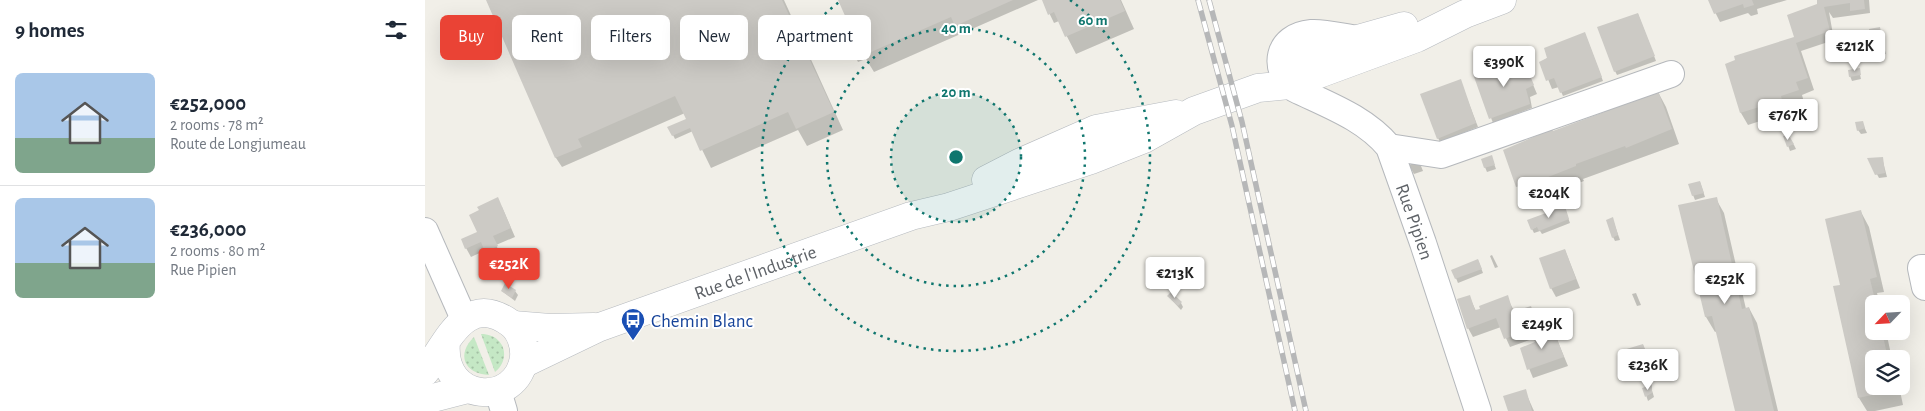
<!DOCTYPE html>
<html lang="en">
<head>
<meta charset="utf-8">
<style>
	:root { --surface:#fff; --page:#f6f6f7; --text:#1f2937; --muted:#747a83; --line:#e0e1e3; --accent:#ea4335 }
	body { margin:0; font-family:"Alegreya Sans",sans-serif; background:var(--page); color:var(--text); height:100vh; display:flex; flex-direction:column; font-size:19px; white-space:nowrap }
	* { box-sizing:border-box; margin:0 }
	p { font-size:16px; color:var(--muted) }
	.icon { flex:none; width:28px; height:28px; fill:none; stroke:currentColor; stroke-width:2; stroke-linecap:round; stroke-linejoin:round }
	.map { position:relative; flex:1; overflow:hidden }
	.panel { display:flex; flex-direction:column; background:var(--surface); width:425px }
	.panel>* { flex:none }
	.top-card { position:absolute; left:15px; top:15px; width:475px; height:45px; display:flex; gap:10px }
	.needle { width:32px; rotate:245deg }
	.controls { position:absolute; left:1440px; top:295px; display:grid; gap:10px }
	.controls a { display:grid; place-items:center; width:45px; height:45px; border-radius:8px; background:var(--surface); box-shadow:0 5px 20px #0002; font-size:25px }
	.price { position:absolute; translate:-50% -42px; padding:0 11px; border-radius:5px; background:#fff; color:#222; font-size:16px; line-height:32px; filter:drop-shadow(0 1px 2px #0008) }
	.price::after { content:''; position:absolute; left:50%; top:30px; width:15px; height:11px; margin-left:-8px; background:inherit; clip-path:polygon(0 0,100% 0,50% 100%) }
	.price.on { background:var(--accent); color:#fff }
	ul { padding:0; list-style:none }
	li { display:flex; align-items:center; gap:15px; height:125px; padding:0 15px }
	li+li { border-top:1px solid var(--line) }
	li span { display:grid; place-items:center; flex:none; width:140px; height:100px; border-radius:8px; color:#555 }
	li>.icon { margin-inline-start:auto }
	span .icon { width:60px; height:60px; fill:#fffc; stroke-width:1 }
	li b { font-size:21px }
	h2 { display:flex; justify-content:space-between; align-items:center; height:60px; padding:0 15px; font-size:21px }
	.pill { padding:0 18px; border-radius:8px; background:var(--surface); box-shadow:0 5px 20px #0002; font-size:18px; line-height:45px }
	.pill.on { background:var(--accent); color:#fff }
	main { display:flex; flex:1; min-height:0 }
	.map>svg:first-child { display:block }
</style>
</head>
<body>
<main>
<section class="panel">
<h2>9 homes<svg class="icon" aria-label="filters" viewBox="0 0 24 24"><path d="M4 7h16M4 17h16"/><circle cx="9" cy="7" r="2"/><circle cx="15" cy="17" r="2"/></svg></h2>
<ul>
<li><span style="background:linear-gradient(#a9c7e8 65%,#7fa58c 0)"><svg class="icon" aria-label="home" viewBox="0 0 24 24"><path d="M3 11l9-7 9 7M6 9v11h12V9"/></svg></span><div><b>€252,000</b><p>2 rooms · 78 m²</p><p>Route de Longjumeau</p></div></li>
<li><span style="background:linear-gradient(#a9c7e8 65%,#7fa58c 0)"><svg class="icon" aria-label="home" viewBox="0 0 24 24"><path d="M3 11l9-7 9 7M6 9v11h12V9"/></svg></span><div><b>€236,000</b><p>2 rooms · 80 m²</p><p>Rue Pipien</p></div></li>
</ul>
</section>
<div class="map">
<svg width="1500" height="411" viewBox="0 0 1500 411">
	<defs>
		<pattern id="grass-dots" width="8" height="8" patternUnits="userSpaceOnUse" patternTransform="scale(1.25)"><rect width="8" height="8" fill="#c5e8c5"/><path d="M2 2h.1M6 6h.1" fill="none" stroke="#a3c0a4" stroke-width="1.8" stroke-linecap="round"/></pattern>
	</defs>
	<rect width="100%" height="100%" fill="#f1efe8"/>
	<!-- grass -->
	<g fill="url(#grass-dots)">
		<path d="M56,334c23,0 31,24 14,38z"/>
		<path d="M49,337l15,38c-25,-1 -33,-21 -15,-38z"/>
	</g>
	<!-- shadow -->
	<g fill="#0003">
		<polygon points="62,0 359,0 418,130 382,146 373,130 286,168 268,131 250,139 248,135 262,120 260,113 137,167 131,158"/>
		<polygon points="415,0 613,0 449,72 441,59 433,62 431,58 438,54"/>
		<polygon points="618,0 696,0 709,29 651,54 634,21 629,23"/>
		<polygon points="1284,0 1362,0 1332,9 1333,14 1326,16 1323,13 1295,22"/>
		<polygon points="1394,0 1444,0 1445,13 1408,18 1404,12 1409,40 1376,51 1389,90 1377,95 1379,102 1362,108 1363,112 1323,125 1316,113 1302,65 1371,38 1393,5"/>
		<polygon points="1213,14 1231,61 1192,75 1190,71"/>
		<polygon points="1454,28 1461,54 1452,56 1445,30"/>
		<polygon points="1160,34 1178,81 1138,96 1134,87 1127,89 1116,62"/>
		<polygon points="1089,60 1094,70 1101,68 1112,94 1105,97 1107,108 1068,123 1050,75"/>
		<polygon points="1434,70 1436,79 1427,81 1425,76"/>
		<polygon points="1035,80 1053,127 1015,142 1013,138"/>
		<polygon points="1233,92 1241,107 1254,144 1158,179 1159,181 1116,197 1101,201 1093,186 1128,133"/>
		<polygon points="1437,122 1442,133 1436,134 1433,130"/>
		<polygon points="1362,136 1369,145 1371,149 1365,151 1360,137"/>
		<polygon points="1457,158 1462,177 1454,178 1444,159"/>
		<polygon points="1057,160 1068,161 1071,169 1062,172"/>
		<polygon points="994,161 998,171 989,174 984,165"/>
		<polygon points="1275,182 1280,197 1270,200 1268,195"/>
		<polygon points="1291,199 1299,213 1321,309 1324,308 1332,323 1353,411 1311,411 1292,331 1290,332 1281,317 1255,206"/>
		<polygon points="77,207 90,237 71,245 74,251 64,255 61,250 46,257 41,248 53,233 55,211"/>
		<polygon points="1141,212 1145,223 1117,234 1115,231 1109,233 1107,229"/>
		<polygon points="1436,212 1444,227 1459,292 1452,293 1455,304 1449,304 1449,331 1461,331 1467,359 1449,359 1449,386 1474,386 1478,405 1450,411 1442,411 1434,398 1409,287 1416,286"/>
		<polygon points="1189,223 1195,240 1190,241 1188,237"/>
		<polygon points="1140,250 1155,288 1131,297 1126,288"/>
		<polygon points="1067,255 1073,267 1070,268 1065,256"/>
		<polygon points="1053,260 1058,273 1033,283 1028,271"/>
		<polygon points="77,291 90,291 93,295 90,301"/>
		<polygon points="1211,293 1216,305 1212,306 1207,294"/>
		<polygon points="743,296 756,303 758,307 756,310"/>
		<polygon points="1044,296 1051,311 1082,297 1090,313 1105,307 1116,334 1128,330 1143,366 1108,378 1096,349 1111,343 1110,338 1085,347 1076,327 1048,337 1043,328"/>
		<polygon points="1218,345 1223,358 1201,364 1199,360"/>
		<polygon points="1226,387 1229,397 1223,401 1219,389"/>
		<polygon points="1100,391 1109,411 1084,411"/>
	</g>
	<!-- building -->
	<g fill="#cccac5">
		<polygon points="61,0 357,0 409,112 371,129 363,112 275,151 265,128 247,136 242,127 261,119 250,96 153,139 157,147 130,158"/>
		<polygon points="413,0 588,0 530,26 526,17 430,59 422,40 429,36"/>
		<polygon points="617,0 695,0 700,11 640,37 629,12 623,15"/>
		<polygon points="1283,0 1327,0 1329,5 1319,8 1318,4 1289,14"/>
		<polygon points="1392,0 1439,0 1440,9 1425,11 1425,3 1399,7 1405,31 1371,43 1383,78 1371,82 1374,90 1356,96 1357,100 1315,113 1300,64 1310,60 1309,56 1369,37 1362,15 1392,4"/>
		<polygon points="1213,13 1230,56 1189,72 1172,27"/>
		<polygon points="1455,27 1460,50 1449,52 1444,29"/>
		<polygon points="1160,32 1177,77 1135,93 1129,78 1121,81 1114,62 1122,58 1119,48"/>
		<polygon points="1089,59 1093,69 1101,66 1109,85 1101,89 1105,104 1064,119 1048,74"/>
		<polygon points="1435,68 1436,75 1424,77 1423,70"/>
		<polygon points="1036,79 1051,123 1012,139 995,94"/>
		<polygon points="1233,91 1247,129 1201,148 1200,146 1151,164 1151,166 1108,183 1091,187 1078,150 1127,129 1128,131 1179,112 1178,109"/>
		<polygon points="1438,121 1440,128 1432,131 1430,122"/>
		<polygon points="1363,134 1369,144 1362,147 1358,136"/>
		<polygon points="1067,155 1070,165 1059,168 1056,159"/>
		<polygon points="1458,157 1460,173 1450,175 1442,158"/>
		<polygon points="1275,181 1279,193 1267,196 1263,184"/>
		<polygon points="73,197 86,228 68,236 73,246 60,252 56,242 40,249 36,239 52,232 44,215 54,210 52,207"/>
		<polygon points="1292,197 1317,309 1324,307 1349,411 1310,411 1287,316 1280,317 1253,205"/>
		<polygon points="1140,206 1144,219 1114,231 1112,227 1106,230 1102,220"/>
		<polygon points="1436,210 1452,277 1445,279 1451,304 1449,304 1449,331 1457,331 1463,359 1449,359 1449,386 1470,386 1470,390 1433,398 1408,286 1415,285 1400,219"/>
		<polygon points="1188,217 1193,235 1187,238 1181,220"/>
		<polygon points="1140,249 1151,279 1125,289 1114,258"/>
		<polygon points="1053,259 1057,269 1030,279 1026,270"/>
		<polygon points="80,283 91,290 87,298 76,291"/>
		<polygon points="746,292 757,302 753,306 742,296"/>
		<polygon points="1045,295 1050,310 1055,309 1054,306 1083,295 1088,312 1106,306 1113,327 1079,339 1071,318 1042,329 1032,299"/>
		<polygon points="1128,328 1139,357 1102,370 1095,348 1110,342 1108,335"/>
		<polygon points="1218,344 1222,354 1197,361 1195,351"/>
		<polygon points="1227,385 1227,393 1220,397 1217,388"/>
		<polygon points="1101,389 1107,411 1083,411 1078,396"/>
	</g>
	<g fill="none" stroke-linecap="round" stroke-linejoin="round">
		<!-- street casing -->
		<g stroke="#b5b8bc" stroke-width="28">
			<g id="street">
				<path id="s1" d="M933,39c-15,-2 -33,-7 -47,-6 -34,3 -40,36 -16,56 33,16 70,29 94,58l34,96 55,168"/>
				<polyline points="964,147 1016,155 1246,74"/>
				<polyline points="0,231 39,319"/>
				<polyline points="1500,268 1496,268 1500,287"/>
				<polyline points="73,391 79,411"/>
			</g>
		</g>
		<!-- secondary casing -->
		<g stroke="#b6babf" stroke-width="29">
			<g id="secondary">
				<polyline points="879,61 933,39 979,26"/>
				<polyline points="561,180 596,162 671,129 751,114"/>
				<polyline points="88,325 125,328 169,327"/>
				<path id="s2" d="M98,364l77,-37 311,-111 38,-9 142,-47 53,-21 50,-28 64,-23 31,-3 76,-28 52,-19 48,-24 37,-14"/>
				<path d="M0,372c22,-28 40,-81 85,-49 10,7 15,22 14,34 -6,51 -84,47 -78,-15"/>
				<polyline points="0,400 43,389"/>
			</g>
		</g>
		<!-- street -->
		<use href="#street" stroke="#fff" stroke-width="26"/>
		<!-- secondary -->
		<use href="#secondary" stroke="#fff" stroke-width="28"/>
		<!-- rail casing -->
		<g stroke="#b6b7b8" stroke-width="5.5">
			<g id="rail">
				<polyline points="773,0 807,126 870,411"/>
				<polyline points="784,0 817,122 881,411"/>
			</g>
		</g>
		<!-- rail -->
		<use href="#rail" stroke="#fff" stroke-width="4" stroke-dasharray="11" stroke-linecap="butt"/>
	</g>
	<!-- distance rings -->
	<circle cx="531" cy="157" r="65" fill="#0f766e" fill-opacity=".12"/>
	<g fill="none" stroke="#0f766e" stroke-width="2.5" stroke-dasharray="2.5 5">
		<circle cx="531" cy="157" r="65"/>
		<circle cx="531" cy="157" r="129"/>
		<path d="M645 0A194 194 0 1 1 417 0"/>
	</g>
	<!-- icons -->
	<defs>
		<g id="bus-pin" transform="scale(1.25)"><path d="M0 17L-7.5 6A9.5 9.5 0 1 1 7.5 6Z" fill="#1a4fb4" stroke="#fff"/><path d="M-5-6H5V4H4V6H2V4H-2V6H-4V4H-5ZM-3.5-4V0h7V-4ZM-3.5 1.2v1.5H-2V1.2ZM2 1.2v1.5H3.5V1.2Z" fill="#fff"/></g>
	</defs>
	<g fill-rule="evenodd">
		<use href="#bus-pin" x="208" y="320"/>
	</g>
	<g text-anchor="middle" stroke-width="4" stroke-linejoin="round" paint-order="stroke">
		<!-- street labels -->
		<g font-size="19" fill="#5f6368" stroke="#fff">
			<text dy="7" stroke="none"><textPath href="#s1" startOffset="316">Rue Pipien</textPath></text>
			<text dy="7" stroke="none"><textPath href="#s2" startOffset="250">Rue de l'Industrie</textPath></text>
		</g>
		<!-- transit labels -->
		<g font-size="19" fill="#164399" stroke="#fff" text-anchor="start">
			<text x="226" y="327">Chemin Blanc</text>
		</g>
	</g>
	<circle cx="531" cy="157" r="8" fill="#0f766e" stroke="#fff" stroke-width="2.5"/>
	<g font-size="15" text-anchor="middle" font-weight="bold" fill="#0f766e" stroke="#fff" stroke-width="4" stroke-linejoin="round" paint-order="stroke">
		<text x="668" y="25">60 m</text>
		<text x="531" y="33">40 m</text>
		<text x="531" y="97">20 m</text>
	</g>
</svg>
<div class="controls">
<a><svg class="needle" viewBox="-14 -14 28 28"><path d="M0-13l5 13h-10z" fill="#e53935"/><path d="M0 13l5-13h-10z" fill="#747a83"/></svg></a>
<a><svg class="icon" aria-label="layers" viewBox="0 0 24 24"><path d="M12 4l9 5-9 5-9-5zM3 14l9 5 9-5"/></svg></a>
</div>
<b class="price" style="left:1430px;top:72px">€212K</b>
<b class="price" style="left:1079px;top:88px">€390K</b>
<b class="price" style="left:1363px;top:141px">€767K</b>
<b class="price" style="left:1124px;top:219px">€204K</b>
<b class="price on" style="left:84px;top:290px">€252K</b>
<b class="price" style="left:750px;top:299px">€213K</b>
<b class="price" style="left:1300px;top:305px">€252K</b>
<b class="price" style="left:1117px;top:350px">€249K</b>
<b class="price" style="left:1223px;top:391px">€236K</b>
<div class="top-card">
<a class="pill on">Buy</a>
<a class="pill">Rent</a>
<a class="pill">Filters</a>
<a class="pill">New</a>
<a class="pill">Apartment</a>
</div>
</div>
</main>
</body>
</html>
